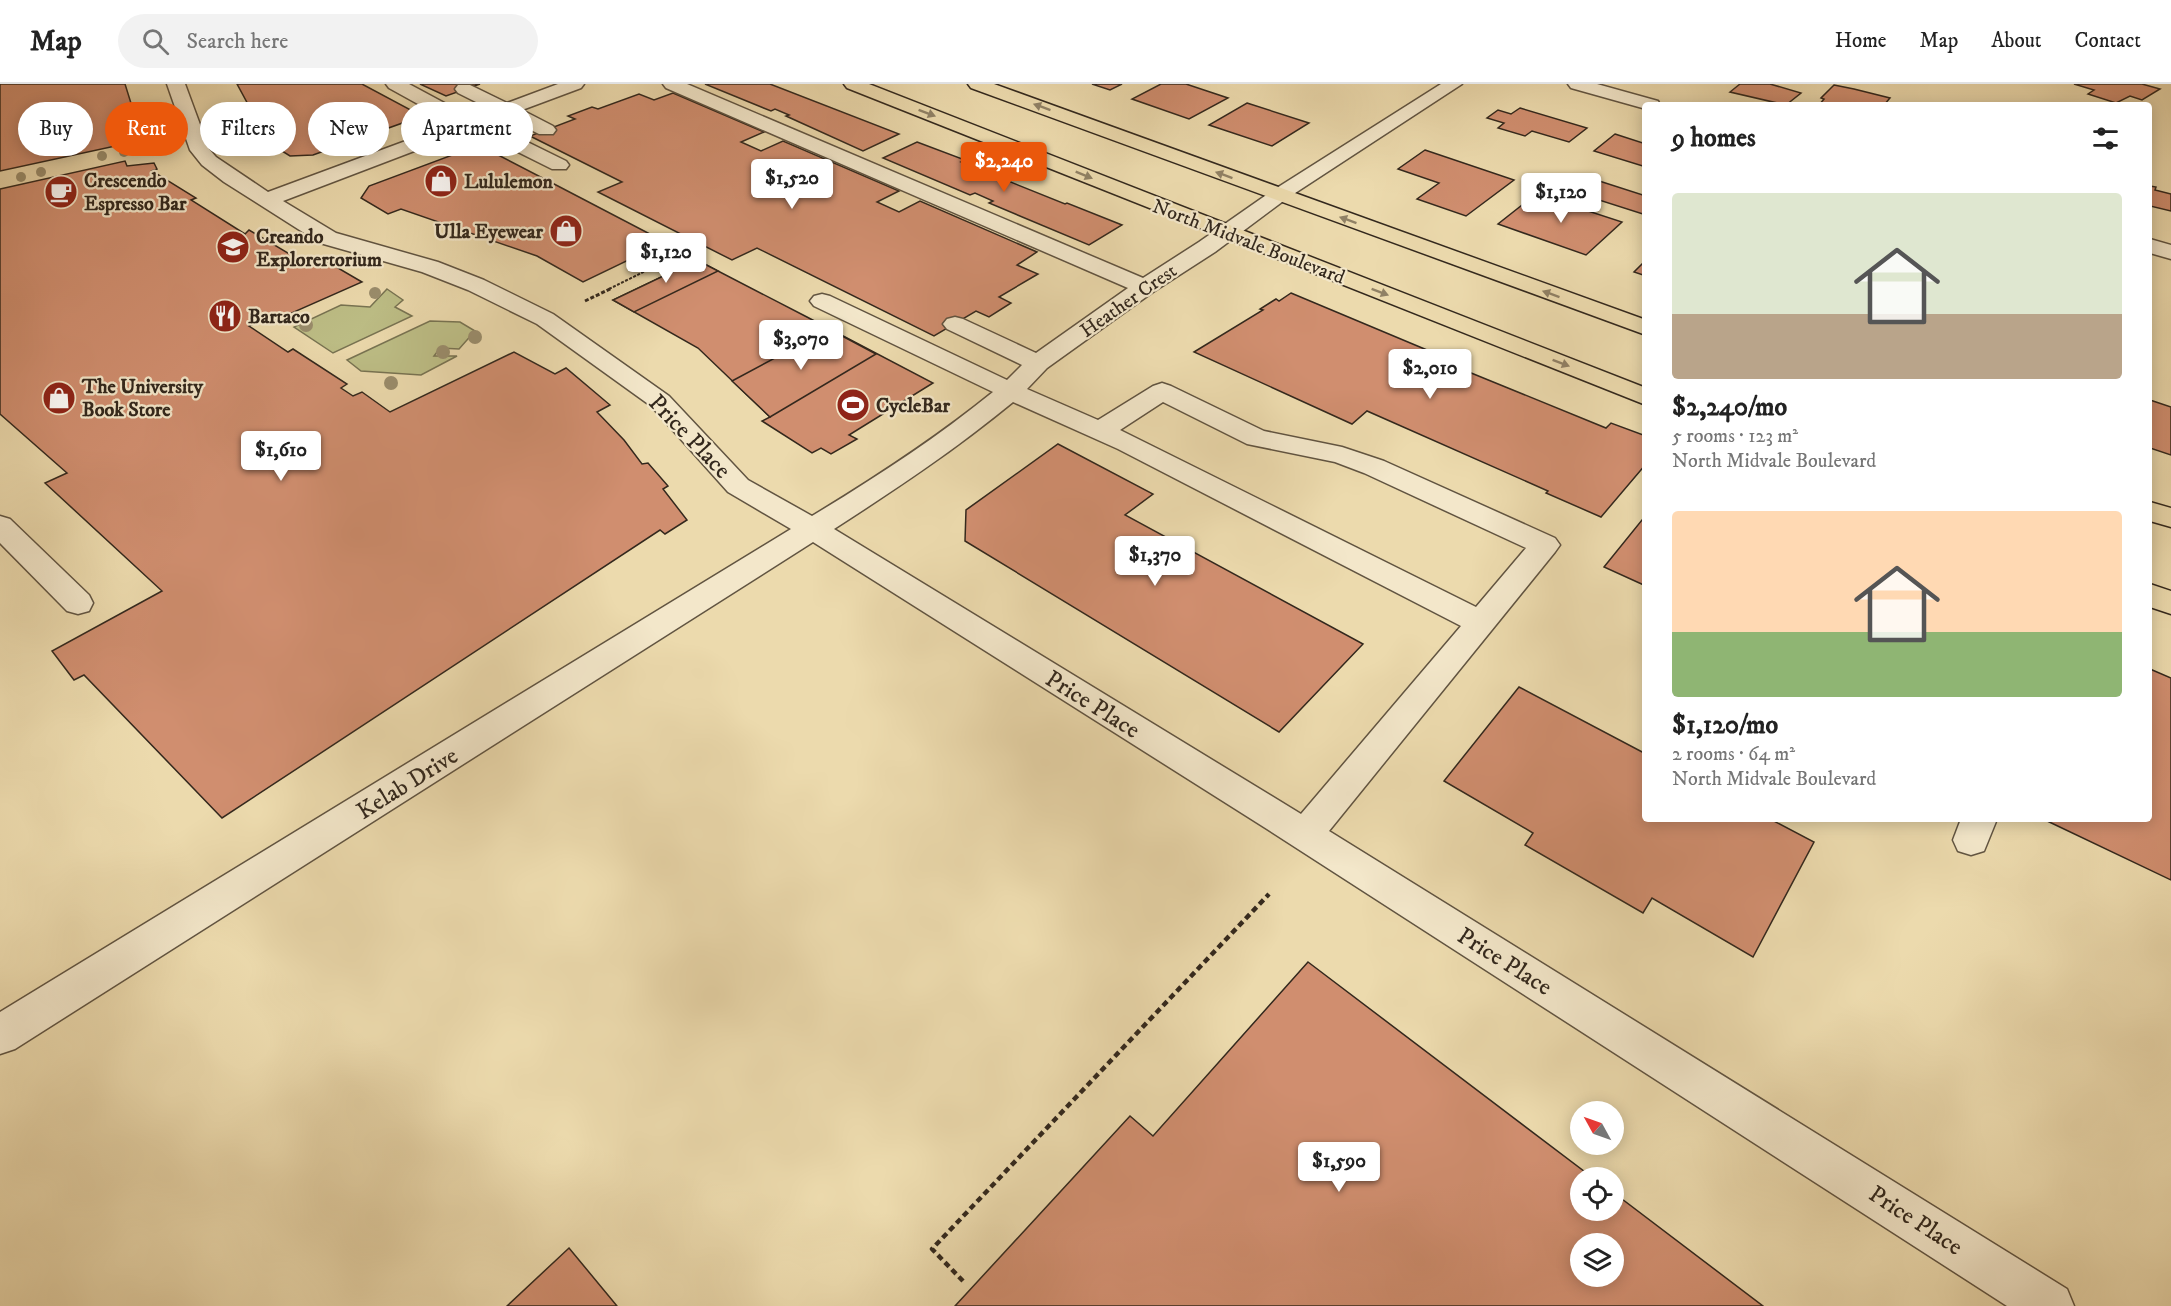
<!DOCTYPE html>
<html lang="en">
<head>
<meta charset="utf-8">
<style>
	:root { --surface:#fff; --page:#f2f2f2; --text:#222; --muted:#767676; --line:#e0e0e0; --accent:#ea580c }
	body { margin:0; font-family:"IM FELL DW Pica",serif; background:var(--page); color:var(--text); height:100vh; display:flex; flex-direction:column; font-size:22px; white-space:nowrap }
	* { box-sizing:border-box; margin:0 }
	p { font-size:20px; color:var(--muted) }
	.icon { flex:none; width:33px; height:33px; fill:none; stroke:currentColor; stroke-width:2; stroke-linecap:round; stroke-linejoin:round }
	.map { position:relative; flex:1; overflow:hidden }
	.sheet { position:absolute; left:1642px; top:18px; width:510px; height:720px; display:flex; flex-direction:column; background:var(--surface); border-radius:6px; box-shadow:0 3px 15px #0003 }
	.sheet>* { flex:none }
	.hud { position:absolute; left:18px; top:18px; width:570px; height:54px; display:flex; gap:12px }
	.needle { width:39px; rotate:310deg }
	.controls { position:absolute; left:1570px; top:1017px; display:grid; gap:12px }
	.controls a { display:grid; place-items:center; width:54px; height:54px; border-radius:50%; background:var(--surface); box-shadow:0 3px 15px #0003; font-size:30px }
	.price { position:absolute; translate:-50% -51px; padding:0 14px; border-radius:6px; background:#fff; color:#222; font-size:20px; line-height:39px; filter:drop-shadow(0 2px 3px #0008) }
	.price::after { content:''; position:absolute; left:50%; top:36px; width:18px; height:14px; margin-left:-9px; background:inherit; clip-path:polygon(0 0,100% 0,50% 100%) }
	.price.active { background:var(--accent); color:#fff }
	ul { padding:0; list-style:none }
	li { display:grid; align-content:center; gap:12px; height:318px; padding:0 30px }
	li span { display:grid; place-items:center; height:186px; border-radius:6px; color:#555 }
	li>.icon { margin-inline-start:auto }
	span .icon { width:108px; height:108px; fill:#fffc; stroke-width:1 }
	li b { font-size:26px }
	h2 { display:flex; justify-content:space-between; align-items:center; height:72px; padding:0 30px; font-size:26px }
	.tag { padding:0 21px; border-radius:27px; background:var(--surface); box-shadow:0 3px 15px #0003; font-size:21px; line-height:54px }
	.tag.active { background:var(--accent); color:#fff }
	header { display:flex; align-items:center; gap:36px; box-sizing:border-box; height:84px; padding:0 30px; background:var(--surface); border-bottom:2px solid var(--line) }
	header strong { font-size:28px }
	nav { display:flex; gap:33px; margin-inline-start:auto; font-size:21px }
	.search { width:420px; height:54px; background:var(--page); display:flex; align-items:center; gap:15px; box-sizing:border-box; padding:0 21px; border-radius:33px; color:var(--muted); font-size:22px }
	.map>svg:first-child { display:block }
</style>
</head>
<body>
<header>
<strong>Map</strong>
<div class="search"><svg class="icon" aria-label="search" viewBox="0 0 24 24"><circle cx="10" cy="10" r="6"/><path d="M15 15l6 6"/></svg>Search here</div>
<nav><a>Home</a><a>Map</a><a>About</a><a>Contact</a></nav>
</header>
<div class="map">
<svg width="2171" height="1222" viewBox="0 0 2171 1222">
	<rect width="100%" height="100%" fill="#ecdaad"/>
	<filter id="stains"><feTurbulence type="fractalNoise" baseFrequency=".00333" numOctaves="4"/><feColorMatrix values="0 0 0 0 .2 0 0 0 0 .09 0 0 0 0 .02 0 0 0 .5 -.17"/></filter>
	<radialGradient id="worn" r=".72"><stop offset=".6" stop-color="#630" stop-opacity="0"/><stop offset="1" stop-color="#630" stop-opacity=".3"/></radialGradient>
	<!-- green -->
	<g fill="#bdbe86" stroke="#787352" stroke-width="1.5">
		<polygon points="387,205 403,216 395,223 412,232 333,269 294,243 341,221 370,223"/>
		<polygon points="430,237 460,238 475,247 459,265 440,264 434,272 457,272 421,291 361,287 347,276"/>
	</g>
	<!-- building -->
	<g fill="#d08e6f" stroke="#33281d" stroke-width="1.5" fill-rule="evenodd">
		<polygon points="0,0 125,0 140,48 118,57 120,61 0,87"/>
		<polygon points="237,0 362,0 422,32 313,71 290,72 269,59"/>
		<polygon points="420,0 480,0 446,12"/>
		<polygon points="705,0 770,0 899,50 863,67 786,32 789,31 775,25 771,27"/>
		<polygon points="1092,0 1122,0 1110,6"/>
		<polygon points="1161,0 1186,0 1228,14 1189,35 1132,15"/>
		<polygon points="1740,0 1770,0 1801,9 1786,21 1730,8"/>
		<polygon points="2074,0 2142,0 2160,5 2142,16 2130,12 2116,19 2088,10 2094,6"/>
		<polygon points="1834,1 1854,5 1890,14 1884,21 1819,21 1824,15 1821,14"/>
		<polygon points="673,9 764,48 741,58 761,67 783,57 899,107 877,118 899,128 920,117 1037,168 1017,181 1038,190 999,213 1011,219 989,233 976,227 934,252 757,164 732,176 598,108 622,98 530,52 575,35 568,32 592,23 598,25 639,10 654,16"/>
		<polygon points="1247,19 1309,39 1272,62 1209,41"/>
		<polygon points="1520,24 1587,44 1569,58 1532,47 1525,52 1498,44 1504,39 1487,34 1498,26 1511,30"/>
		<polygon points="1615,50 1646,60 1646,83 1594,67"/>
		<polygon points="917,58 965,76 961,78 1065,120 1067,119 1122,141 1089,161 989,119 993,117 975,109 970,111 883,74"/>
		<polygon points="479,61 556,101 671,161 649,172 643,169 583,198 537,172 401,125 388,130 361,114 369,102"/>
		<polygon points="1425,66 1514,96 1466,132 1417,115 1439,99 1398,85"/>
		<polygon points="125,77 127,82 154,79 157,85 152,87 196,114 191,116 245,150 249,146 303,178 321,174 362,198 267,240 262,236 249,242 288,268 293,265 347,300 341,304 353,312 362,308 390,328 514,268 555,290 566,284 610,321 597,328 624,356 642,380 648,379 668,402 663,405 687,436 665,450 660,446 222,734 84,591 74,596 52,567 162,507 45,399 67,389 0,330 0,105"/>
		<polygon points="1593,95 1646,112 1646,131 1577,109"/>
		<polygon points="2150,102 2156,103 2155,106 2171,110 2171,127 2150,122"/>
		<polygon points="1536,110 1622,138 1586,171 1498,140"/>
		<polygon points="691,173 805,232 933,299 849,351 857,355 831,370 821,364 812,369 762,337 770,333 698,264 613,216 674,187 668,184"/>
		<polygon points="691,173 718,187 634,228 613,216 674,187 668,184"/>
		<polygon points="1646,176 1646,192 1634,188"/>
		<polygon points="1291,209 1458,279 1454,282 1606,344 1611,339 1646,352 1646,380 1601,433 1546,409 1548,407 1367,327 1352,340 1194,268 1263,226 1260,225 1276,215 1279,217"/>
		<polygon points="829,245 876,270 770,333 732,297"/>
		<polygon points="2150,316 2171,323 2171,371 2150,364"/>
		<polygon points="1058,360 1153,410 1125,431 1363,560 1279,648 965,457 966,426"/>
		<polygon points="1646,431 1646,502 1604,483"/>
		<polygon points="2150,585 2171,594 2171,796 2043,735 2150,735"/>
		<polygon points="1519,603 1646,670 1646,735 1770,735 1814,758 1753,873 1652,814 1643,829 1525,761 1533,749 1444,697"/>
		<path d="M1308,878l285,216h-12v32h33v-17l149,113h-808l175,-190 23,20zM1581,1160h33v32h-33z"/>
		<polygon points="569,1164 617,1222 507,1222"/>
	</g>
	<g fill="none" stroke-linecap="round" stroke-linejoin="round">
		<!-- minor casing -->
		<g stroke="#615441" stroke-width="3">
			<g id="minor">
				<path d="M167,0h18l24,65 7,8 52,35 189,-70 -21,-8 -47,-26 -3,-4h23l41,22 24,9 16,-6 -32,-16 -3,-4 3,-4h12l37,18 51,-19h26l-3,4 -59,22 31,16 3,4 -3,4h-14l-34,-17 -16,6 77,38 3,4 -3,4h-14l-80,-40 -189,72 53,32 102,29 46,18 69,34 116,82 79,84 64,36c63,-38 123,-77 181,-124l-179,-86 -4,-5 4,-5 8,-2 8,2 177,84 15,-15 -75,-36 -4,-5 4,-5 8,-2 8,2 73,34 92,-65 -462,-200 -3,-4h24l456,194 56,-36 73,-51 169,-107h21l-176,115 -71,53 -62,40 -106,76 -20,21 71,31 55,-34 9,-3 9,3 93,45 78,16 42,14 171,77 5,7 -5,7 -226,279 738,458 7,17h-67l-740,-477 -454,-287 -798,507 -15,5v-42l791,-483 -63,-37 -77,-86 -114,-82 -69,-34 -46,-18 -102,-29 -96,-61 -22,-17 -12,-15zM1013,318l105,47 343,177 -160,188 -467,-285c62,-40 122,-80 179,-127zM1163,318l84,42 88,18 29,11 162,75 -50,59 -356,-177z"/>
				<polygon points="1568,0 1597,0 1658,17 1660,21 1646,21 1646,25 1571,4"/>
				<polygon points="2150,155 2171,161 2171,175 2150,169"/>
				<polygon points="0,432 10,435 89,511 93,519 89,527 78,530 67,527 0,459"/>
				<polygon points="1961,735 1997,735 1984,767 1971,771 1958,767 1953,756"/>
			</g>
		</g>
		<!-- major casing -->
		<g stroke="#33281d" stroke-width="3">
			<g id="major">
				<polygon points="844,0 869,0 1646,304 1646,321 847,4"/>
				<polygon points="968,0 994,0 1646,236 1646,251 971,4"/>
				<polygon points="2150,418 2171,424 2171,443 2150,437"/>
				<polygon points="2150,500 2171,507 2171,530 2150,523"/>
			</g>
		</g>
		<!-- path-far2 -->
		<polyline stroke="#33281d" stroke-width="2" stroke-dasharray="3 1.5" stroke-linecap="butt" points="609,205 700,160"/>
		<!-- path-far1 -->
		<polyline stroke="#33281d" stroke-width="3" stroke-dasharray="4 2" stroke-linecap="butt" points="585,217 612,204"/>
		<!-- path -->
		<polyline stroke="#33281d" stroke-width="4.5" stroke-dasharray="6 4" stroke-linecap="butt" points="963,1197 932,1165 1269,810"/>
		<!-- minor -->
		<use href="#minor" fill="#f3e7ca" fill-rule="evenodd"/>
		<!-- major -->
		<use href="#major" fill="#ecdaad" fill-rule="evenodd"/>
	</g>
	<!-- trees -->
	<g fill="#9a8d6c">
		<circle cx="124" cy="68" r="5"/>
		<circle cx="102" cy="72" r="5"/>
		<circle cx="41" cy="88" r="5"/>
		<circle cx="21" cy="93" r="5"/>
		<circle cx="375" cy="209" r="6"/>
		<circle cx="306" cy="241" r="7"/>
		<circle cx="475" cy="253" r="7"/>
		<circle cx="443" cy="268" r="7"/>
		<circle cx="391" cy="299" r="7"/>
	</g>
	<!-- one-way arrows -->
	<defs><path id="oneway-solid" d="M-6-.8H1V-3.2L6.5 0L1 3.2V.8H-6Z" transform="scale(1.5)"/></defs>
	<g fill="#908165">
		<use href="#oneway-solid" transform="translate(1042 23) rotate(-160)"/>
		<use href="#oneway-solid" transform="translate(927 29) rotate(21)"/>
		<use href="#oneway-solid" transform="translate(1084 91) rotate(22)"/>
		<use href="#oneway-solid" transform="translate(1224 91) rotate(-160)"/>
		<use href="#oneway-solid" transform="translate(1348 136) rotate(-160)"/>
		<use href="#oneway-solid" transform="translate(1380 208) rotate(21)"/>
		<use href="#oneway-solid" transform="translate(1551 210) rotate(-160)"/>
		<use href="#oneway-solid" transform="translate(1561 279) rotate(21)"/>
	</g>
	<!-- icons -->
	<defs>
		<g id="shop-disc" transform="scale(1.725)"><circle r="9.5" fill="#8f2418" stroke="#f3e7ca"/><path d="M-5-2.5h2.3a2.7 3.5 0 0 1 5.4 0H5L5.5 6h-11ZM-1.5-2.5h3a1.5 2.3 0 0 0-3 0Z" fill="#fff"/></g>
		<g id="cafe-disc" transform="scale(1.725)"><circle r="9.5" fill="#8f2418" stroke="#f3e7ca"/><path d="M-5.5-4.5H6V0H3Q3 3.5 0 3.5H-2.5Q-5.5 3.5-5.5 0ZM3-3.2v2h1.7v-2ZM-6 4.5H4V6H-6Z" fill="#fff"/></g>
		<g id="school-disc" transform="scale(1.725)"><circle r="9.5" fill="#8f2418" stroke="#f3e7ca"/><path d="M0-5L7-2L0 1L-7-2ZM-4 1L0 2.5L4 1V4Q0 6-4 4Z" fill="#fff"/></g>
		<g id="restaurant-disc" transform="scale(1.725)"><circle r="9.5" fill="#8f2418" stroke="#f3e7ca"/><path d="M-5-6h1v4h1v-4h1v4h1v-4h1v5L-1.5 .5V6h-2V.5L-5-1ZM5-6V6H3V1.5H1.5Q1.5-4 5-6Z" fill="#fff"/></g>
		<g id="stadium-disc" transform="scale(1.725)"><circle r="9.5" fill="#8f2418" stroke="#f3e7ca"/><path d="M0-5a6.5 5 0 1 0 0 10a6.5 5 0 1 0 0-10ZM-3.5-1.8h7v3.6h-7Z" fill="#fff"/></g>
	</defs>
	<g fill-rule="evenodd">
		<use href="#shop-disc" x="441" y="97"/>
		<use href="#cafe-disc" x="61" y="108"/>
		<use href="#shop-disc" x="566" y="147"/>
		<use href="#school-disc" x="233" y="163"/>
		<use href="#restaurant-disc" x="225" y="232"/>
		<use href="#shop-disc" x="59" y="314"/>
		<use href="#stadium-disc" x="853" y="321"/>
	</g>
	<g text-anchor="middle" stroke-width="4.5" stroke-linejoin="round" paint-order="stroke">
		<!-- far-poi labels -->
		<g font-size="20" font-weight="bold" fill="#33281d" stroke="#f3e7ca" text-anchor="start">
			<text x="84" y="103">Crescendo<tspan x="84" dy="23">Espresso Bar</tspan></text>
			<text x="464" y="104">Lululemon</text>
			<text x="543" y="154" text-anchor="end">Ulla Eyewear</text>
			<text x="256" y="159">Creando<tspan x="256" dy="23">Explorertorium</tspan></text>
			<text x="248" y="239">Bartaco</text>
			<text x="82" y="309">The University<tspan x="82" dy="23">Book Store</tspan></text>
			<text x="876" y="328">CycleBar</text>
		</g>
		<!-- far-street labels -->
		<g font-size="20" fill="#33281d" stroke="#f3e7ca">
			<text transform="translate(1249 157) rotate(21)" y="7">North Midvale Boulevard</text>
			<text transform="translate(1128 216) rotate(-35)" y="7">Heather Crest</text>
		</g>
		<!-- street labels -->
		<g font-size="24" fill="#33281d" stroke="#f3e7ca">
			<text transform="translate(690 352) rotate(46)" y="8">Price Place</text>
			<text transform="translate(1093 620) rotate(32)" y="8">Price Place</text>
			<text transform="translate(407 699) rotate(-32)" y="8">Kelab Drive</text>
			<text transform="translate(1505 877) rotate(32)" y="8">Price Place</text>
			<text transform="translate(1916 1136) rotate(33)" y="8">Price Place</text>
		</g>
	</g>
	<rect width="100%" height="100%" filter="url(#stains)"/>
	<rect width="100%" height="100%" fill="url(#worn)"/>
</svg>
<div class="controls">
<a><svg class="needle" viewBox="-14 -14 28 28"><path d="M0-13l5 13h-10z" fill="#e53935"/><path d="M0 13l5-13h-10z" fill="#767676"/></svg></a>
<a><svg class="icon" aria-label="locate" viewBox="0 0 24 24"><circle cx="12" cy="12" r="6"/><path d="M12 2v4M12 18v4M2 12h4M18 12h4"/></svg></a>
<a><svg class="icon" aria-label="layers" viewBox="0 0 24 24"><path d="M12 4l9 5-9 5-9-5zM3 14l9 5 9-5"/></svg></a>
</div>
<b class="price active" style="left:1004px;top:109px">$2,240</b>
<b class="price" style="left:792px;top:126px">$1,520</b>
<b class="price" style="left:1561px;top:140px">$1,120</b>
<b class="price" style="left:666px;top:200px">$1,120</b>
<b class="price" style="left:801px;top:287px">$3,070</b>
<b class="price" style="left:1430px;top:316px">$2,010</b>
<b class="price" style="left:281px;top:398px">$1,610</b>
<b class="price" style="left:1155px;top:503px">$1,370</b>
<b class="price" style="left:1339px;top:1109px">$1,590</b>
<div class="hud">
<a class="tag">Buy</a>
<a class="tag active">Rent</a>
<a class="tag">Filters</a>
<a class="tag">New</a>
<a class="tag">Apartment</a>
</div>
<section class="sheet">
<h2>9 homes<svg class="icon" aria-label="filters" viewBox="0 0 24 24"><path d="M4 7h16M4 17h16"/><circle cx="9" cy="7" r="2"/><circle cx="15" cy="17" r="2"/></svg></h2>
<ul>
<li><span style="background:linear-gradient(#dfe7d0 65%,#b9a48a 0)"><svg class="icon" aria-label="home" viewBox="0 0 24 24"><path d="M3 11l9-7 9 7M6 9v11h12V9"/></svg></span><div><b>$2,240/mo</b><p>5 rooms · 123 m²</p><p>North Midvale Boulevard</p></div></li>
<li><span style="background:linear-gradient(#ffd9b3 65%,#8fb573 0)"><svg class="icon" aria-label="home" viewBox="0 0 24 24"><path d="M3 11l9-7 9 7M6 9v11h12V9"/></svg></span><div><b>$1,120/mo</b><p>2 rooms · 64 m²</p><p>North Midvale Boulevard</p></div></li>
</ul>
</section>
</div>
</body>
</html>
